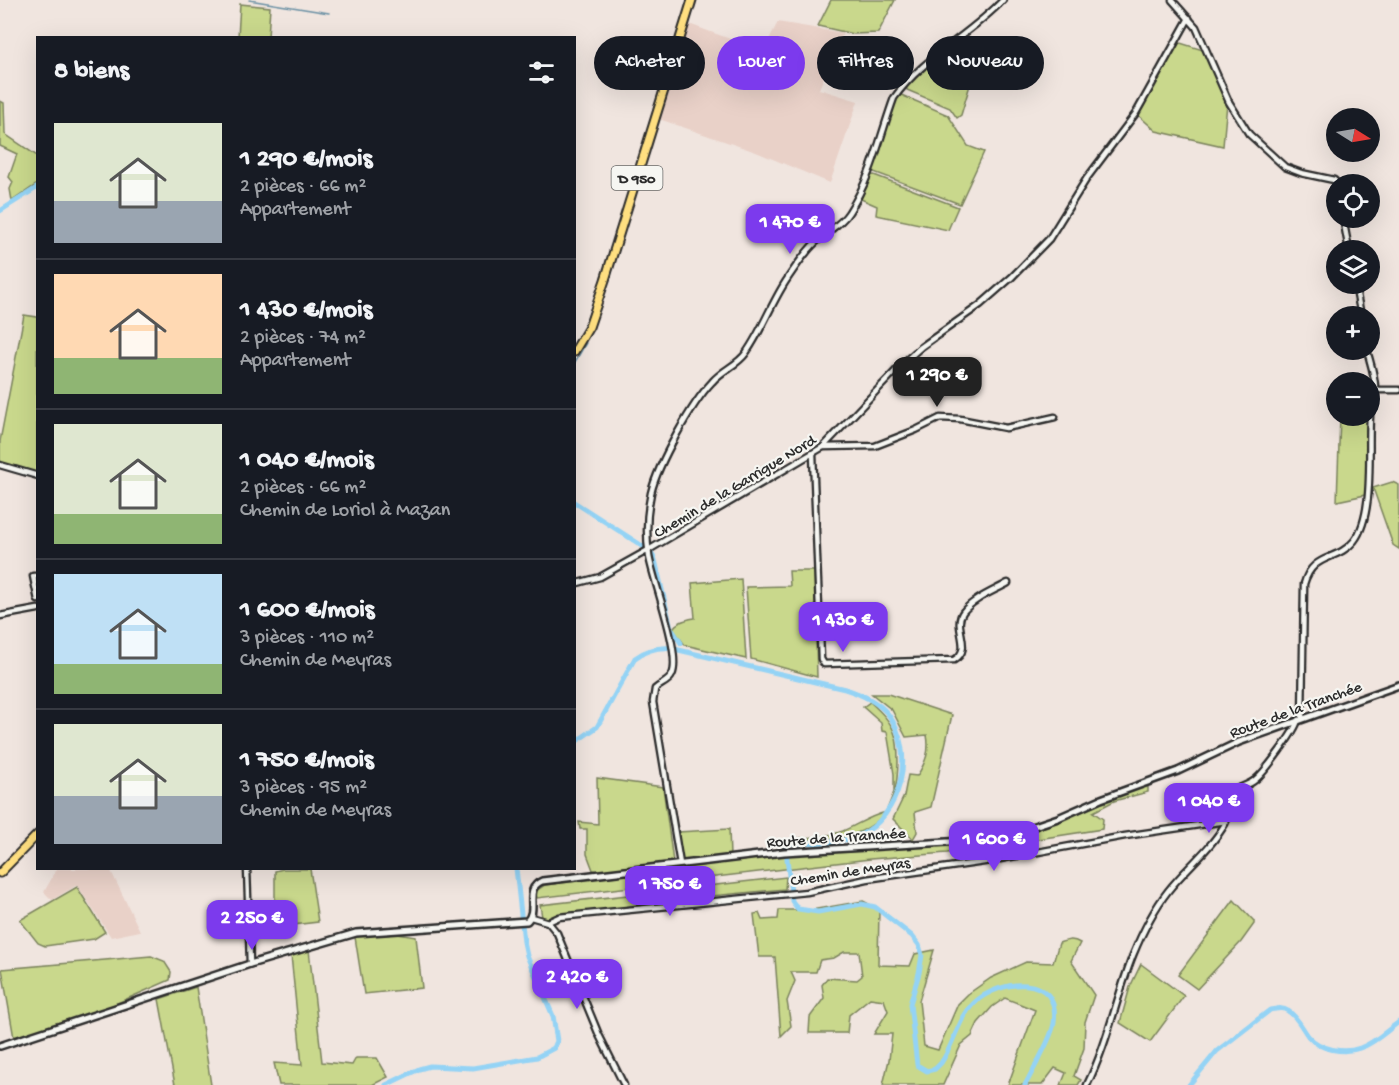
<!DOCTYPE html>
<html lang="fr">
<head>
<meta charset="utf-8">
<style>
	:root { --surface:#171b24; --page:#242831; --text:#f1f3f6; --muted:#9ea1a6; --line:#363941; --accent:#7c3aed }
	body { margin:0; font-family:"Gochi Hand",sans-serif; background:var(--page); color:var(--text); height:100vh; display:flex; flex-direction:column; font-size:22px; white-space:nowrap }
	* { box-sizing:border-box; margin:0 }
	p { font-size:20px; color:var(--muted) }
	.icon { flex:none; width:33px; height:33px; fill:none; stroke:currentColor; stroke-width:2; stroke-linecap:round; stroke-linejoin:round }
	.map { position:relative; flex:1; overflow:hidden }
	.drawer { position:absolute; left:36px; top:36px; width:540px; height:834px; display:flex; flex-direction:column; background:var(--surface); border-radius:0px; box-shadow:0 6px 24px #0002 }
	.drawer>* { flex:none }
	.banner { position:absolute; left:594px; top:36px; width:570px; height:54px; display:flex; gap:12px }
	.needle { width:39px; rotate:101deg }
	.buttons { position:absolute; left:1326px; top:108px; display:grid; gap:12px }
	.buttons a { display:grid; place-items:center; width:54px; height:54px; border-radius:50%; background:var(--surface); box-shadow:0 6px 24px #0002; font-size:30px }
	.price { position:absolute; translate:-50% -51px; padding:0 14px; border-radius:12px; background:var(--accent); color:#fff; font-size:20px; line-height:39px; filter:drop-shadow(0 2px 3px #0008) }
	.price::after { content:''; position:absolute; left:50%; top:36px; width:18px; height:14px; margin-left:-9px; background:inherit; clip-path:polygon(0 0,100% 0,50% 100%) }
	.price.selected { background:#222; color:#fff }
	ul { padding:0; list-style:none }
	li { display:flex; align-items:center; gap:18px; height:150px; padding:0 18px }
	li+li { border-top:2px solid var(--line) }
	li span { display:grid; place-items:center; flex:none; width:168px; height:120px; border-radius:0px; color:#555 }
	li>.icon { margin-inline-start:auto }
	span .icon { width:72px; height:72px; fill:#fffc; stroke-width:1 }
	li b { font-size:26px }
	h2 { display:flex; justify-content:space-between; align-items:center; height:72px; padding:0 18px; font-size:26px }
	.chip { padding:0 21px; border-radius:27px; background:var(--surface); box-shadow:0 6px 24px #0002; font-size:21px; line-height:54px }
	.chip.selected { background:var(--accent); color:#fff }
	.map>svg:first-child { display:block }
</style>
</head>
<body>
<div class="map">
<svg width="1399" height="1085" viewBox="0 0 1399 1085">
	<rect width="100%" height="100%" fill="#f0e5df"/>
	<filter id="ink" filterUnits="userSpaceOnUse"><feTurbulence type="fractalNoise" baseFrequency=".0167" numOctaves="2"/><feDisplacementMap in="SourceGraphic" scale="12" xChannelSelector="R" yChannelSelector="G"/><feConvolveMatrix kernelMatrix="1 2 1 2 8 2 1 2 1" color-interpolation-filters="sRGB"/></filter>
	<g filter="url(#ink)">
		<!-- built -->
		<g fill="#e9d1c8">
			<polygon points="778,22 843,33 819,89 858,101 830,183 756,152 659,119 689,24 763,51"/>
			<polygon points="57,869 110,869 140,931 111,937 77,885 52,900 44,892"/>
		</g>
		<!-- green -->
		<g fill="#c9d88c" stroke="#7a825c" stroke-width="1.5">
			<polygon points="831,0 895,0 878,33 853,34 818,26"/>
			<polygon points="240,4 270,7 268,37 238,37"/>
			<polygon points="1177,42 1203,50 1227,103 1223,146 1156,131 1137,114"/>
			<polygon points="937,57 973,75 961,115 957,118 950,108 907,90 906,85"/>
			<polygon points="899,94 948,115 968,146 984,152 960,204 874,172 873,168 895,99"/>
			<polygon points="0,101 4,103 5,134 37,156 37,184 12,201 10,189 13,182 9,177 17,154 0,146"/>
			<polygon points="874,175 958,207 948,230 876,215 877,206 861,199 870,176"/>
			<polygon points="24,315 37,317 37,473 0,463 0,441"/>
			<polygon points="1340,416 1369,416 1367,485 1365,495 1337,501"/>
			<polygon points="1392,482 1399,485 1399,549 1393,545 1373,488"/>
			<polygon points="789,571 814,571 817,677 751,659 746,587 790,586"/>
			<path d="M741,579l5,80 -61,-14 -12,-16c3,-8 16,-10 22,-11l-3,-35z"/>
			<path d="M872,694h16l64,21 -21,92 -16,5 2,20 -4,7 -20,-20 11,-23 4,-21 9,1c9,-14 13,-25 10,-41l-21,2 -14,-27z"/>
			<path d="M870,702c10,9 21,19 25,33 3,8 3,18 3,27 -1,35 -6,56 -41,71 -19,8 -44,6 -64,8l-2,-2c17,-1 36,-2 52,-8 14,-6 27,-15 43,-19l8,-20v-18l-7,-42 -5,-1 -1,-8 -18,-16z"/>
			<polygon points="597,778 663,787 673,862 598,872 593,870 587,854 587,829 580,829 579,822 598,824"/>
			<polygon points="1148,785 1148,792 1114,801 1093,812 1103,819 1102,829 947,853 870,859 537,898 536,891 545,885 790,854 995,841 1011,837 1081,812 1102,801"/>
			<polygon points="729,829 730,856 682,862 678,832"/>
			<polygon points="283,869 310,869 318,922 251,930 251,922 275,915 275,871"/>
			<polygon points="786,877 785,889 670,900 548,919 542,917 540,905"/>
			<polygon points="77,887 105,932 94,939 45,946 38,943 20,920"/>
			<polygon points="1234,900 1254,921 1254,924 1241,942 1197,989 1178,975"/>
			<path d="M863,901l16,8 -1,56 32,1 5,-12 19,-4 -15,51 5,45 14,4 20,-46 10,-10 23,-16 35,-16 27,1 6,-20c9,-3 13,-5 21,0l-9,18 23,34 -9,27 -1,26 -10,28 7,4 -3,5h-17l5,-12 -11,-5 -13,17h-34l27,-75 -30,-12 -13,9 -14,16 -6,13 -11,9 -18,40h-60l6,-25 3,-26h-18l14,-23 -4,-11 -14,-2 -21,17 -2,18h-38l1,-16 14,-19 -2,-13 5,-7 30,2 5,-4 -3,-24h-15l-10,6 -14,2 -4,12h-25l4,9 -8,20 4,25 -10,10 -6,-79h-16l-5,-43 5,-1 3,7 16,-1 1,-9h32z"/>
			<polygon points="385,932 416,937 422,988 364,994 355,937 364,934"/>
			<polygon points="309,950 322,1062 352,1065 356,1058 377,1058 388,1077 372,1085 279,1085 274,1063 302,1065 291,955"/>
			<polygon points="151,956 164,961 171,972 170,980 90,1015 14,1038 2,969"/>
			<polygon points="1141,964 1184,996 1150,1042 1120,1023 1130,987"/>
			<polygon points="196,987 211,1085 175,1085 159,999"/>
		</g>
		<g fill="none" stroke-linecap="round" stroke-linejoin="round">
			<!-- stream -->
			<g stroke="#6a90a4" stroke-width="1.5">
				<polyline points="249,0 329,13"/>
				<polyline points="574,364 586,343"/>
			</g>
			<!-- canal -->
			<g stroke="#94d3f5" stroke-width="5">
				<polyline points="0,211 38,187"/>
				<polyline points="574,502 644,547"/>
				<polyline points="652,554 655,560 671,628 681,643"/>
				<path d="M574,743l23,-16 38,-69c11,-8 21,-11 35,-10l175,41c16,5 32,12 43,25 29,39 13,103 -30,122 -18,8 -50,6 -69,7l-3,3v4l6,51 6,8 20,3 44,-8 13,3 37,29 7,9 3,10 -3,18 -9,31 7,61 10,6 8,-2 6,-6c13,-19 17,-44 33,-60 25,-24 87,-31 80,20 -2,15 -21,47 -29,62"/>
				<polyline points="386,1085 419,1069 430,1066 473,1068 537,1057 554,1048 557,1041 553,1016 527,956 524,942 516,868"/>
				<path d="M1189,1085l28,-34 53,-41c7,-1 12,-3 18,1 9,5 14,17 20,25 12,14 36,18 52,12 15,-5 26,-17 39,-26"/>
			</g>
			<!-- minor casing -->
			<g stroke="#2b2b2b" stroke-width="9">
				<g id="minor">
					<polyline points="1172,0 1196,27 1229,102 1249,134 1285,167 1301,173 1334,180 1338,184"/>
					<polyline points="1343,218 1349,250"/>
					<polyline points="1355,284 1361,316"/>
					<polyline points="1375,390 1399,390"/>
					<polyline points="823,447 875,446 916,430 940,418 960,419 1006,428 1055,417"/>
					<path d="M813,454l8,205 3,5 130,-4c20,-11 -2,-33 9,-48 10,-13 31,-21 45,-29"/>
					<polyline points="0,465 38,476"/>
					<polyline points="38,576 33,576 38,600"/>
					<polyline points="574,584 600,577 652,548 823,447 903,363 921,347 980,305 1012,277 1049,239 1087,178 1136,113 1189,18"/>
					<polyline points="0,616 38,609"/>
					<path d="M1302,719l2,-135c9,-32 33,-22 50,-43 23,-29 12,-102 17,-137 1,-5 4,-9 4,-13 1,-13 -5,-29 -8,-41"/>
					<path d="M680,864l-27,-162 2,-13c5,-5 14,-7 17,-14 10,-20 -19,-94 -23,-119 -3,-20 -2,-44 2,-63 7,-29 41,-90 61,-111 10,-12 26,-17 34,-29 17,-24 26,-52 42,-75 9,-13 17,-26 28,-36 11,-11 25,-17 33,-30 23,-35 31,-76 45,-114 28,-40 76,-63 109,-98"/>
					<polyline points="247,868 249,929"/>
					<polyline points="531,917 548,922 557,933 599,1035 624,1085"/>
					<polyline points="548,922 559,917 807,892 867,879 984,862 1125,836 1226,821"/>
					<polyline points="249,934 250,964"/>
					<path d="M1087,1085c21,-42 29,-87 46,-130 9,-22 21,-46 35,-64 18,-23 42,-41 57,-67 5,-10 -1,-21 5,-31 8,-6 18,-7 25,-13 10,-8 40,-48 43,-60"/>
				</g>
			</g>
			<!-- tertiary casing -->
			<g stroke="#2b2b2b" stroke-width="10">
				<path id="tertiary" d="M0,1046l250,-82 106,-31 171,-12c12,-12 -4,-32 15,-40l242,-29 212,-13 62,-21 43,-19 77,-28 61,-29 160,-57"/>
			</g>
			<!-- primary casing -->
			<g stroke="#2b2b2b" stroke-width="11">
				<g id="primary">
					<polyline points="574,352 589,327 605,280 692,0"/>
					<polyline points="0,873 38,834"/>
				</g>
			</g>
			<!-- minor -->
			<use href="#minor" stroke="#f6f6f2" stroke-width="4.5"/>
			<!-- tertiary -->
			<use href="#tertiary" stroke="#f6f6f2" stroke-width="5"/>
			<!-- primary -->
			<use href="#primary" stroke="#ffdf80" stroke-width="7"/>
		</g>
	</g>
	<g text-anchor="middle" stroke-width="4.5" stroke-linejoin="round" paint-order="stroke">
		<!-- shield labels -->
		<rect fill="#f6f6f2" stroke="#686867" stroke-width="1.5" x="611.5" y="166" width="51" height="24" rx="4.5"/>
		<g font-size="15" font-weight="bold" fill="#2b2b2b">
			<text x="637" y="183">D 950</text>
		</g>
		<!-- street labels -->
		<g font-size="16" fill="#2b2b2b" stroke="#f6f6f2">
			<text transform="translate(734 485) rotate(-31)" y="6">Chemin de la Garrigue Nord</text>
			<text transform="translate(1295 708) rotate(-20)" y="6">Route de la Tranchée</text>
			<text transform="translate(836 836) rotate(-4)" y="6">Route de la Tranchée</text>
			<text transform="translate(850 870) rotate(-9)" y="6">Chemin de Meyras</text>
		</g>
	</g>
</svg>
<div class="buttons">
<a><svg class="needle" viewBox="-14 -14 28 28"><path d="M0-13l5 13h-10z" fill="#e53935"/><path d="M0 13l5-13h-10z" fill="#9ea1a6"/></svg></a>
<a><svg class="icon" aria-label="locate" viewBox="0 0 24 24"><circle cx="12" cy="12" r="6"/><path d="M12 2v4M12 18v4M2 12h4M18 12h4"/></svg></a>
<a><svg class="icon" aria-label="layers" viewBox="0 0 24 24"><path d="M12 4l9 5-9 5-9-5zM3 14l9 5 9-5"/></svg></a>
<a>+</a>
<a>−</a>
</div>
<b class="price" style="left:790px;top:255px">1 470 €</b>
<b class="price selected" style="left:937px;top:408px">1 290 €</b>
<b class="price" style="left:843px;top:653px">1 430 €</b>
<b class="price" style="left:1209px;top:834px">1 040 €</b>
<b class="price" style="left:994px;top:872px">1 600 €</b>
<b class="price" style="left:670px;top:917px">1 750 €</b>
<b class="price" style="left:252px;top:951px">2 250 €</b>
<b class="price" style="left:577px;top:1010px">2 420 €</b>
<div class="banner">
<a class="chip">Acheter</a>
<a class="chip selected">Louer</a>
<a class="chip">Filtres</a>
<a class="chip">Nouveau</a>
</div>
<section class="drawer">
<h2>8 biens<svg class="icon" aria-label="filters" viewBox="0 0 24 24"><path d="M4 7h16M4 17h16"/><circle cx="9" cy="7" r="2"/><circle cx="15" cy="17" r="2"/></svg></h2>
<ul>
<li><span style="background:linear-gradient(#dfe7d0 65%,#9aa5b1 0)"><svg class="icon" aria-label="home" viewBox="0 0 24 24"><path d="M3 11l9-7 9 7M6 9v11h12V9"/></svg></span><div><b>1 290 €/mois</b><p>2 pièces · 66 m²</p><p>Appartement</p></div></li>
<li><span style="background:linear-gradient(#ffd9b3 70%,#8fb573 0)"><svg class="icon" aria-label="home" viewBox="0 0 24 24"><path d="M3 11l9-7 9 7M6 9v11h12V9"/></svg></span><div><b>1 430 €/mois</b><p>2 pièces · 74 m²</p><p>Appartement</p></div></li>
<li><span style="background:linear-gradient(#dfe7d0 75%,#8fb573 0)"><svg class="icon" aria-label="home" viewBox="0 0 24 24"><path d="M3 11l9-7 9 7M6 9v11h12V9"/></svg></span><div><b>1 040 €/mois</b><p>2 pièces · 66 m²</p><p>Chemin de Loriol à Mazan</p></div></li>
<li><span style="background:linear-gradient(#bfe0f5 75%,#8fb573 0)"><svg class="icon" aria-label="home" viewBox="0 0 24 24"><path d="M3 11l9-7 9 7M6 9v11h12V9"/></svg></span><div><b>1 600 €/mois</b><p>3 pièces · 110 m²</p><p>Chemin de Meyras</p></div></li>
<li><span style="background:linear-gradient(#dfe7d0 60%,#9aa5b1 0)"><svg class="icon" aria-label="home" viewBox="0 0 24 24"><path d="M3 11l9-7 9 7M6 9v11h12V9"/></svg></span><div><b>1 750 €/mois</b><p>3 pièces · 95 m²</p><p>Chemin de Meyras</p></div></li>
</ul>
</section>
</div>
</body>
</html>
